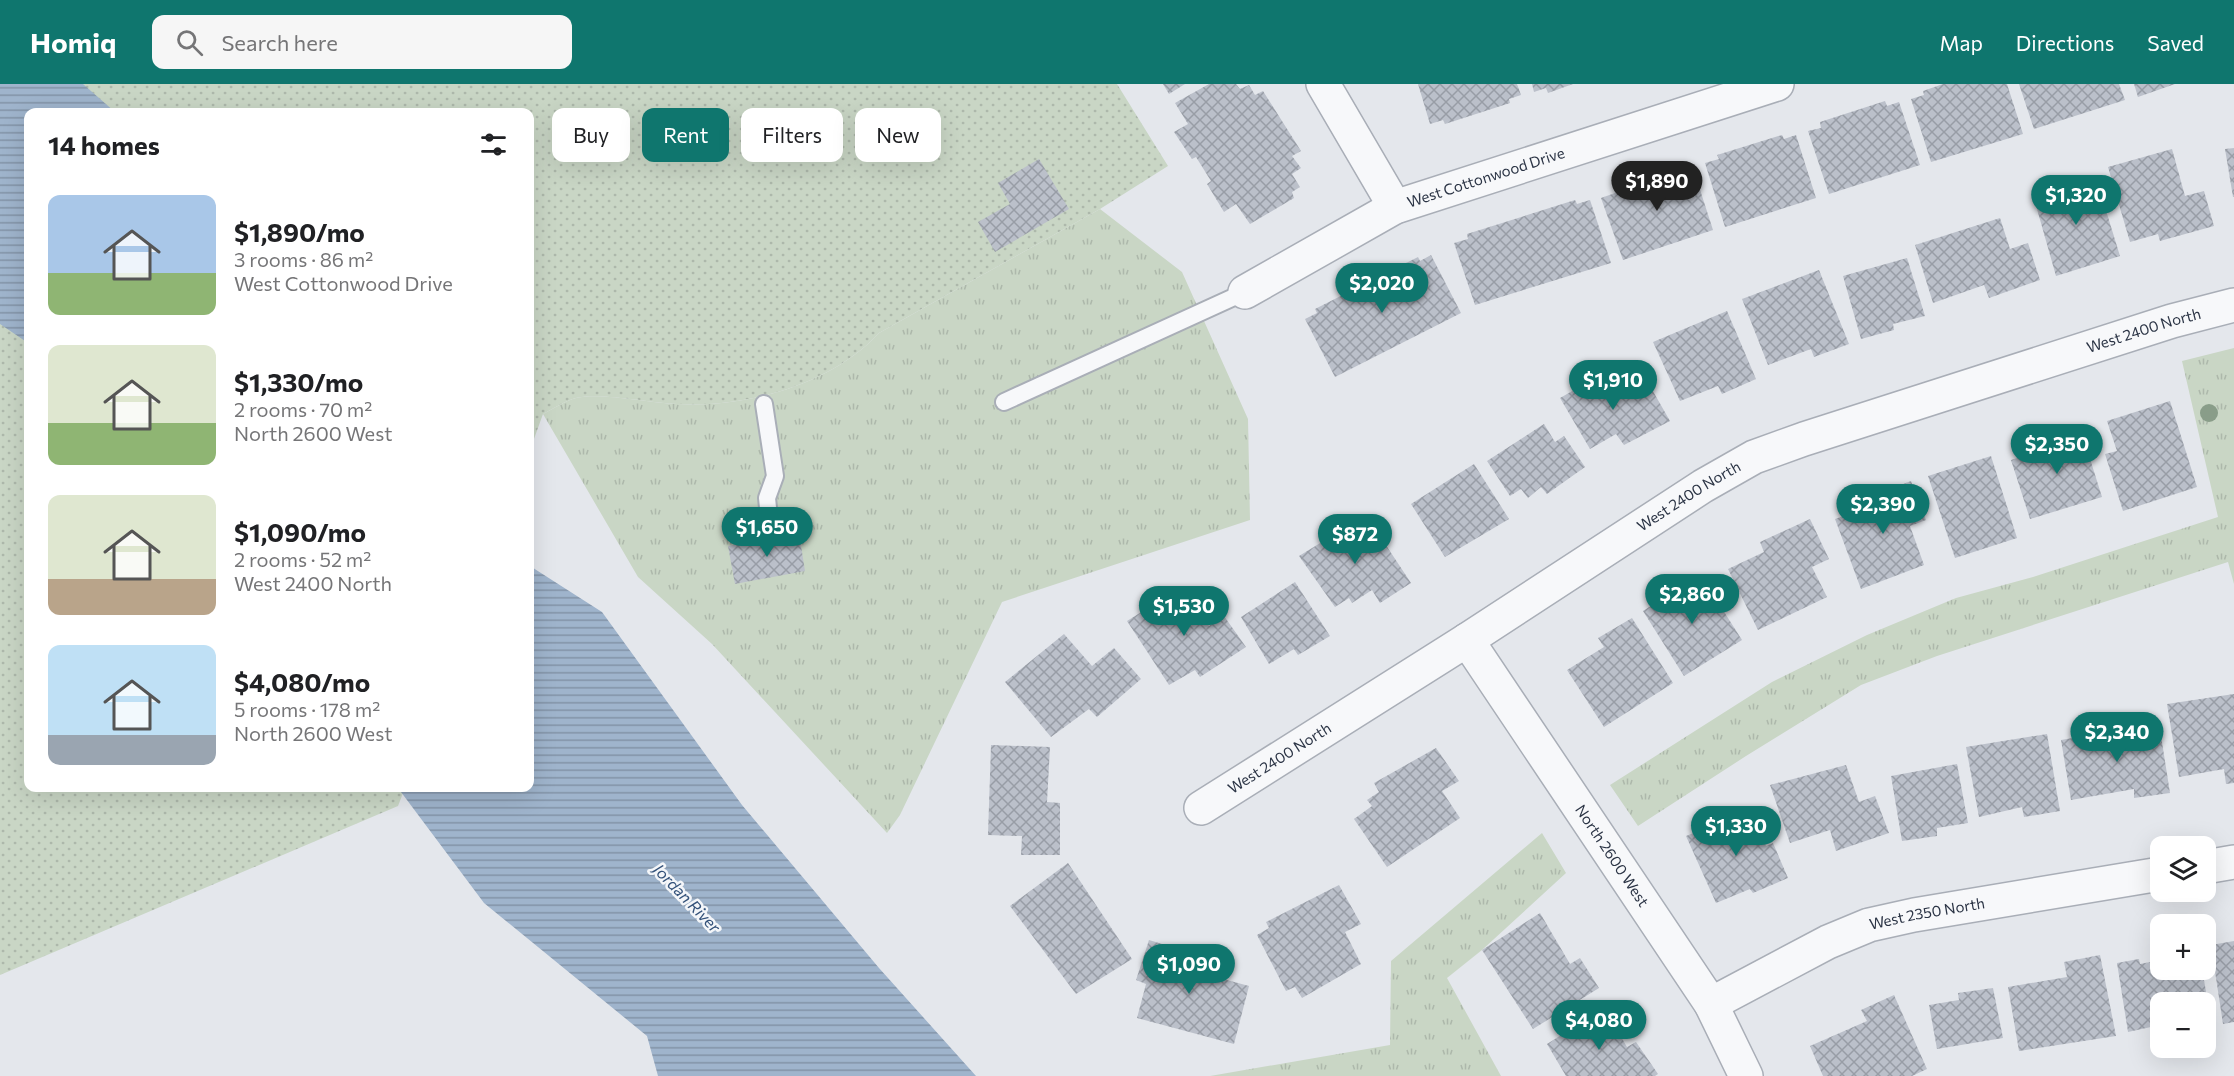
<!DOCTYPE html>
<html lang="en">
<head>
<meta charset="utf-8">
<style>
	:root { --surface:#fff; --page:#f6f6f6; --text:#202124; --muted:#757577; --accent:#0f766e }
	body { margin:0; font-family:Commissioner,sans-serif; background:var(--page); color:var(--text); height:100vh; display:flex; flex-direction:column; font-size:22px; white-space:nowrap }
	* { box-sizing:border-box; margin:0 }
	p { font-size:20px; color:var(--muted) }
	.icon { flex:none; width:33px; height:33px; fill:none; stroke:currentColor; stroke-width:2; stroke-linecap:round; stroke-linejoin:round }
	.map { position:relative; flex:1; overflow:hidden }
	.sheet { position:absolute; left:24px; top:24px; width:510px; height:684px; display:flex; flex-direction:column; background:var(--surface); border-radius:12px; box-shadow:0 6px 24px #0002 }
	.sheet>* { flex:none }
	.hud { position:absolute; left:552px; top:24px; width:570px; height:54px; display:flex; gap:12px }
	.fabs { position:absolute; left:2150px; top:752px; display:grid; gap:12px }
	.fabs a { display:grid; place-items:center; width:66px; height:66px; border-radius:12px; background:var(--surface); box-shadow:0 6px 24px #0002; font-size:30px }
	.price { position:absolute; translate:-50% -51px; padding:0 14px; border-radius:21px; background:var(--accent); color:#fff; font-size:20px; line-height:39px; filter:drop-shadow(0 2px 3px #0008) }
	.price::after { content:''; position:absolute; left:50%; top:36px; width:18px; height:14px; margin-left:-9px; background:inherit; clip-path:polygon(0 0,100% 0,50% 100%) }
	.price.selected { background:#222; color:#fff }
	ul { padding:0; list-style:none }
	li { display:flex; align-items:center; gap:18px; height:150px; padding:0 24px }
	li span { display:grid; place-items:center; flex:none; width:168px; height:120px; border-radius:12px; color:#555 }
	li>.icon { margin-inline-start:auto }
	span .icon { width:72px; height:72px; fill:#fffc; stroke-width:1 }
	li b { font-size:26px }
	h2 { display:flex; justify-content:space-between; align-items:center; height:72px; padding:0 24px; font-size:26px }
	.tag { padding:0 21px; border-radius:12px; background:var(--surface); box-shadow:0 6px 24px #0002; font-size:21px; line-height:54px }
	.tag.selected { background:var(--accent); color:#fff }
	header { display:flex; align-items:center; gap:36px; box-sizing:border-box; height:84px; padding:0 30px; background:var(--accent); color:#fff }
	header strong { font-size:28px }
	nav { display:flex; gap:33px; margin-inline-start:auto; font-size:21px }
	.search { width:420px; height:54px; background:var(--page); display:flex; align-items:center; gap:15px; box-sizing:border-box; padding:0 21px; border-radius:12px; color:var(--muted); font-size:22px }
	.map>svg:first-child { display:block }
</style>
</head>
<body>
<header>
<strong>Homiq</strong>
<div class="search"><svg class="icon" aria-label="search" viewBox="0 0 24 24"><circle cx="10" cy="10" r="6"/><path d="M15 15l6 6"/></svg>Search here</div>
<nav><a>Map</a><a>Directions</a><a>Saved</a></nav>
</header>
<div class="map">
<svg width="2234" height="992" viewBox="0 0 2234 992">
	<defs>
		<pattern id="grass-dots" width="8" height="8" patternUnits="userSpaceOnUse" patternTransform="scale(1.5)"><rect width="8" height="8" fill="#c9d6c5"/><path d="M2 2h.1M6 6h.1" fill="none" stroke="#adb8ab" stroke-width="1.8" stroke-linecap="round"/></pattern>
		<pattern id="park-tufts" width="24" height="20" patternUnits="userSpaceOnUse" patternTransform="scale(1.5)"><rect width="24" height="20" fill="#c9d6c5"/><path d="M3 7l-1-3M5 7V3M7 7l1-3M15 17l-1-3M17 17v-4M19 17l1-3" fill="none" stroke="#adb8ab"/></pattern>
		<pattern id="water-rules" width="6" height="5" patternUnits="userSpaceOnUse" patternTransform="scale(1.5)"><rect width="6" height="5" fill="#9fb4cc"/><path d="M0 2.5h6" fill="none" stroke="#8293a7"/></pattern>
		<pattern id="building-cross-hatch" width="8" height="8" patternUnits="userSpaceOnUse" patternTransform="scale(1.5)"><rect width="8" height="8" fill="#bbc0ca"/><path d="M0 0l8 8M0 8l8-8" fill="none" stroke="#989da6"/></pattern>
	</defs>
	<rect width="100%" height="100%" fill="#e4e7ec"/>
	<!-- grass -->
	<path fill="url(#grass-dots)" d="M0,0h1117l51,82 -68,43 -221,124c-48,52 -133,75 -202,71 -26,-1 -78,-12 -101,-6 -11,3 -23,11 -33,16l-13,36v-338h-502v676h377l-7,18 -398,169z"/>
	<!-- park -->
	<g fill="url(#park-tufts)">
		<path d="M1100,125l82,63 66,147 2,101 -248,82 -102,213 -13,18 -175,-189 -74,-67 -95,-163c10,-5 22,-13 33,-16 23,-6 75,5 101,6 69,4 154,-19 202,-71z"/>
		<polygon points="2234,264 2234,500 2228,478 1937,572 1861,601 1746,672 1638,742 1610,701 1772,598 1867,551 1956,514 2033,493 2218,433 2182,277"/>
		<polygon points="1542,749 1566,789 1482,866 1447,894 1501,992 1210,992 1390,961 1391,877"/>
	</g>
	<!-- water -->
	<g fill="url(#water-rules)">
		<polygon points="0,0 83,0 115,28 28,28 28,259 0,240"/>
		<polygon points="530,482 602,528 742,721 879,884 976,992 658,992 647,952 484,819 398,704 530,704"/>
	</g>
	<!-- building -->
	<g fill="url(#building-cross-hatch)">
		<polygon points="1163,0 1185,0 1169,10"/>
		<polygon points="1209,0 1236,0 1240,5 1249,1 1255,11 1263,7 1301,67 1292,72 1301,84 1292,90 1300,103 1292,108 1294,114 1250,140 1236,120 1224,128 1207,100 1211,97 1196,73 1192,75 1174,48 1188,40 1175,19"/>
		<polygon points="1418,0 1517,0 1521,11 1509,15 1510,19 1445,40 1443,36 1430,40"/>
		<polygon points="1532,0 1573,0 1548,9 1546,4 1534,8"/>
		<polygon points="1943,0 2007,0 2023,50 1931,78 1911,15 1924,11 1923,7"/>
		<polygon points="2019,0 2119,0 2125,16 2034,45"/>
		<polygon points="2134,0 2175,0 2138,13"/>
		<polygon points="1885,17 1887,22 1899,18 1920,81 1829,110 1808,47 1821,44 1820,38"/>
		<polygon points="1782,51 1784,55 1796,51 1816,114 1725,143 1705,79 1719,75 1717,71"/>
		<polygon points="2234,64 2234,113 2233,113 2225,65"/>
		<polygon points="2172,65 2185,112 2204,107 2214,142 2160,157 2158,150 2130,158 2108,83"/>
		<polygon points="1039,75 1069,125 995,168 978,138 1010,120 998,99"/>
		<polygon points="1683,81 1685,86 1693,84 1713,146 1623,176 1601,114 1615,109 1614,104"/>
		<polygon points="2096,94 2120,172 2056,192 2033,111"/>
		<polygon points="1575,116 1577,120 1590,116 1611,179 1475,221 1454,159 1468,155 1467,150"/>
		<polygon points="2000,134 2010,165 2028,159 2040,196 1989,214 1984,201 1933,219 1915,161"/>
		<polygon points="1431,171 1461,229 1335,293 1305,235 1317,229 1315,225 1418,173 1420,177"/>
		<polygon points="1907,174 1925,232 1893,240 1894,246 1861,255 1843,192"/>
		<polygon points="1819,186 1849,260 1814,273 1811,265 1768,281 1742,215"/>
		<polygon points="1727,227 1756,295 1722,310 1718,302 1680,317 1653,258"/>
		<polygon points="1609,286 1625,314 1650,302 1670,337 1624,361 1616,350 1590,365 1560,314"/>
		<polygon points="2170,317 2197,403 2123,427 2105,370 2117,367 2107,337"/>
		<polygon points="1544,340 1555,358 1564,352 1585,383 1547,410 1541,403 1528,414 1521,405 1510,412 1487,377"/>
		<polygon points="2080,343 2102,413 2030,435 2011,376 2036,368 2038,373 2050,369 2045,354"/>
		<polygon points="1991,372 2017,454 1955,474 1928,392"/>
		<polygon points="1474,380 1509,435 1445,473 1411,420"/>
		<polygon points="1911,397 1926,436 1910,442 1924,481 1861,505 1835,435 1863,425 1860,417"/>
		<polygon points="1366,431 1411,499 1380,519 1372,506 1352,519 1349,514 1335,523 1299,472"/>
		<polygon points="1810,435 1829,475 1812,483 1827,513 1758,546 1728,485 1764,468 1760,458"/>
		<polygon points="799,449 805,487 735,500 728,462"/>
		<polygon points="1700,490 1742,556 1684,592 1643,527"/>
		<polygon points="1295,498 1330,552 1298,571 1294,565 1269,580 1241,533"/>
		<polygon points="1183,502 1209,542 1224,532 1246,563 1200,593 1195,586 1169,601 1127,537"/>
		<polygon points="1632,534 1673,599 1604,643 1567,586 1604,563 1598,554"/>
		<polygon points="1064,550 1092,582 1114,564 1141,595 1097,633 1089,625 1051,653 1005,598"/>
		<polygon points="2234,610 2234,699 2226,700 2224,685 2179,693 2167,620"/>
		<polygon points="2159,639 2170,709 2134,714 2134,705 2071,716 2061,656"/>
		<polygon points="2047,650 2060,727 2024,733 2022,723 1979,733 1966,663"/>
		<polygon points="991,661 1050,663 1047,718 1060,719 1060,771 1021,771 1022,752 988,751"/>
		<polygon points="1436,664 1459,697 1442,707 1460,734 1387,783 1354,735 1372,722 1367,716 1379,708 1374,699"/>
		<polygon points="1957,680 1968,739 1937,744 1937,752 1902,757 1891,692"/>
		<polygon points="1846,681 1859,718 1875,712 1889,749 1836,767 1830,746 1790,759 1770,701"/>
		<polygon points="1751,726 1766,762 1773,759 1788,794 1753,809 1750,805 1716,819 1686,752"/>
		<polygon points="1068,779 1132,875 1076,910 1010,822"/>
		<polygon points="1339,801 1361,840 1345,848 1361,880 1302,914 1295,903 1286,907 1257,851 1269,844 1266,838"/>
		<polygon points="1540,829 1570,880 1580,874 1599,904 1533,945 1482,866"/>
		<polygon points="1149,856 1195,870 1190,886 1249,902 1234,960 1137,934 1146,900 1136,896"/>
		<polygon points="2234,857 2234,938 2223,940 2211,861"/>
		<polygon points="2100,871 2116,952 2019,967 2008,903 2067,893 2064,878"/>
		<polygon points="2139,875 2140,880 2160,876 2160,885 2202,885 2210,930 2205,931 2205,918 2160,918 2160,941 2128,948 2117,879"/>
		<polygon points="1993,904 2003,954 1937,965 1929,921 1959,916 1958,909"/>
		<polygon points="1894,911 1927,985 1912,992 1823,992 1810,962 1867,937 1861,926"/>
		<polygon points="1604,924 1627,963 1636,958 1658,990 1655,992 1566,992 1547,960"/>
	</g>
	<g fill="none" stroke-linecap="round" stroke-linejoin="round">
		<!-- service casing -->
		<g stroke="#a9aeb7" stroke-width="20">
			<g id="service">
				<polyline points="1004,318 1245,208"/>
				<polyline points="764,320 775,392 767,414 770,443"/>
			</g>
		</g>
		<!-- minor casing -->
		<g stroke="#a9aeb7" stroke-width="36">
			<g id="minor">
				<polyline points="1323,0 1395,123"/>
				<path id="s1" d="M1245,208l150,-85 382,-123"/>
				<path id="s2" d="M1467,556l244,364 35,72"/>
				<path id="s3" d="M1201,724l266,-168 236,-154 51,-29 50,-18 368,-118 62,-16"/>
				<polyline points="2205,783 2234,778"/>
				<path id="s4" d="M1711,920l117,-62 41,-17 45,-10 246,-41"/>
			</g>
		</g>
		<!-- service -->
		<use href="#service" stroke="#f7f8fa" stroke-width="16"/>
		<!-- minor -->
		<use href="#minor" stroke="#f7f8fa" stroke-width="33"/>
	</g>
	<!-- trees -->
	<circle fill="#899d89" cx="2209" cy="329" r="9"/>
	<g text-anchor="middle" stroke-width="5" stroke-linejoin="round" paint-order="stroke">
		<!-- street labels -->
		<g font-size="15" fill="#2b3445" stroke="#f4f6f9">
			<text dy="5" stroke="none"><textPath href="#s1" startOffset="268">West Cottonwood Drive</textPath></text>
			<text dy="5" stroke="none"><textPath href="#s3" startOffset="1065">West 2400 North</textPath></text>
			<text dy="5" stroke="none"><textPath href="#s3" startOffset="579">West 2400 North</textPath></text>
			<text dy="5" stroke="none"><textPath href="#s3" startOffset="93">West 2400 North</textPath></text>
			<text dy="5" stroke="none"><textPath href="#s2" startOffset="260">North 2600 West</textPath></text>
			<text dy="5" stroke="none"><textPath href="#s4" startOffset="236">West 2350 North</textPath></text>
		</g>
		<!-- water labels -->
		<g font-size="16" font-style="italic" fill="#34527a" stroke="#f4f6f9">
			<text transform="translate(687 814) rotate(46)" y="6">Jordan River</text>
		</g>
	</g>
</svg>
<div class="fabs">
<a><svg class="icon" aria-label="layers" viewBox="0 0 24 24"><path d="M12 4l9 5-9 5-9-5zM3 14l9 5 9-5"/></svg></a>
<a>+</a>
<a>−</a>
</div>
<b class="price selected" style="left:1657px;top:128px">$1,890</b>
<b class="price" style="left:2076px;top:142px">$1,320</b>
<b class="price" style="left:1382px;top:230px">$2,020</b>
<b class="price" style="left:1613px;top:327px">$1,910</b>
<b class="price" style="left:2057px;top:391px">$2,350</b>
<b class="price" style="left:1883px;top:451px">$2,390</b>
<b class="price" style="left:767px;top:474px">$1,650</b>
<b class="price" style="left:1355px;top:481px">$872</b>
<b class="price" style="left:1692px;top:541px">$2,860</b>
<b class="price" style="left:1184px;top:553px">$1,530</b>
<b class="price" style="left:2117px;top:679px">$2,340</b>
<b class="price" style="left:1736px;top:773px">$1,330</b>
<b class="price" style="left:1189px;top:911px">$1,090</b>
<b class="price" style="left:1599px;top:967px">$4,080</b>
<div class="hud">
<a class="tag">Buy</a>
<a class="tag selected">Rent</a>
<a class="tag">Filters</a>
<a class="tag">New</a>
</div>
<section class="sheet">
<h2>14 homes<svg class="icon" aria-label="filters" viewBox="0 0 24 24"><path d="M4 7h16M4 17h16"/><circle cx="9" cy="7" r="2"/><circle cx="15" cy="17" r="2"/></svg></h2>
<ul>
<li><span style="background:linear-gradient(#a9c7e8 65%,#8fb573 0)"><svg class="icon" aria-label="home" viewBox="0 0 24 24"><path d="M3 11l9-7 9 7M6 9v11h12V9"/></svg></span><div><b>$1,890/mo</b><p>3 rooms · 86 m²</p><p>West Cottonwood Drive</p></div></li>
<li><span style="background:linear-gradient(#dfe7d0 65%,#8fb573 0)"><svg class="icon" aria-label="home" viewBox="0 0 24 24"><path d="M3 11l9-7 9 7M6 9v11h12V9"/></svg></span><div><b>$1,330/mo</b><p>2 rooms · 70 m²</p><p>North 2600 West</p></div></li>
<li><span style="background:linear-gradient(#dfe7d0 70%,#b9a48a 0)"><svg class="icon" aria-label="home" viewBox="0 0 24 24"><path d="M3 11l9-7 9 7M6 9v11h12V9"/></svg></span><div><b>$1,090/mo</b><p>2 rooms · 52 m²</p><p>West 2400 North</p></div></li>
<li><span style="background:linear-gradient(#bfe0f5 75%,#9aa5b1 0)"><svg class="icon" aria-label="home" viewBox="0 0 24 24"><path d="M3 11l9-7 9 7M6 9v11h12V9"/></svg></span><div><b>$4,080/mo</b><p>5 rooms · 178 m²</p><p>North 2600 West</p></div></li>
</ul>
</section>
</div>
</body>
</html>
